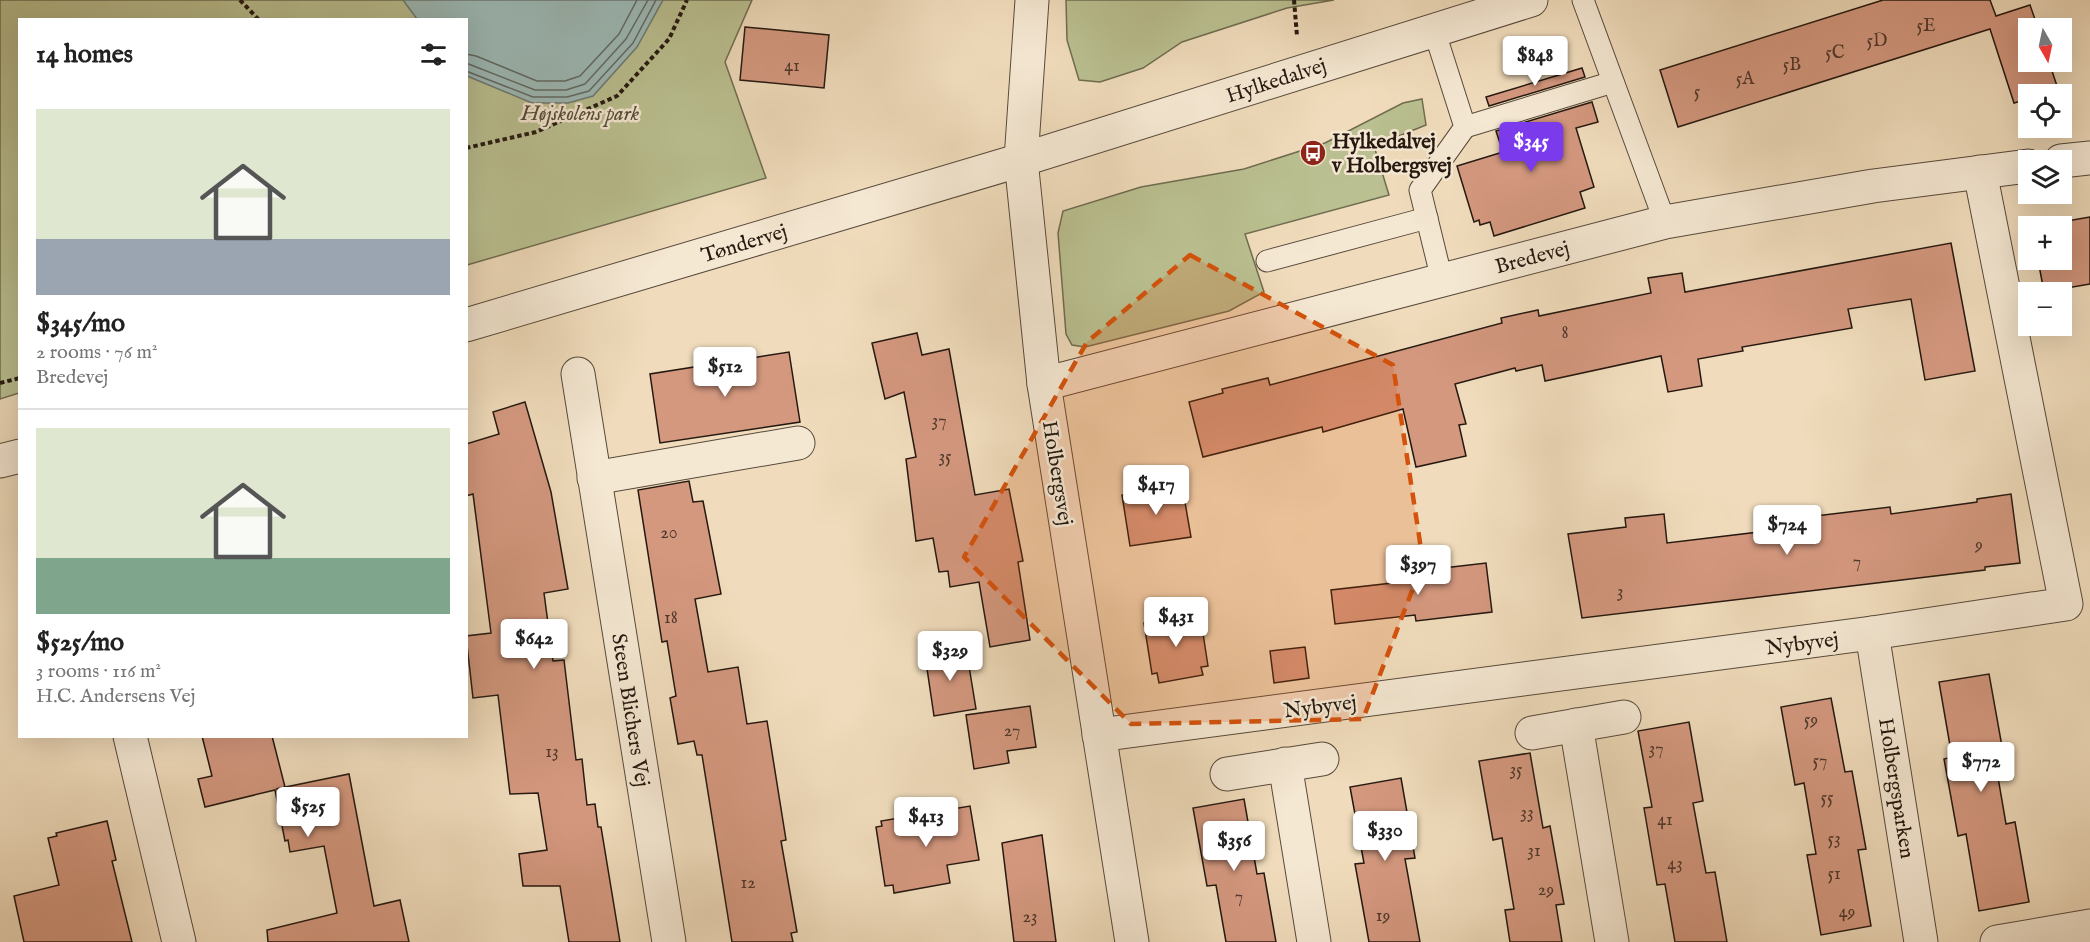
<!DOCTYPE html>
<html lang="en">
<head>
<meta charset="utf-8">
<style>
	:root { --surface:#fff; --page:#f6f6f6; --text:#222; --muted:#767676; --line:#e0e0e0; --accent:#7c3aed }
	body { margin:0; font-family:"IM FELL English",serif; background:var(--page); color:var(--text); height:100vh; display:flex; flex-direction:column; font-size:22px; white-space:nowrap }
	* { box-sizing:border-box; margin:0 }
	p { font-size:20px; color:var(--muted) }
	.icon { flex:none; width:33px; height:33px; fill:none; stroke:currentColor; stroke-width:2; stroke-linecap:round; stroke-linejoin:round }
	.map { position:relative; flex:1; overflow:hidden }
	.side { position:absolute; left:18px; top:18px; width:450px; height:720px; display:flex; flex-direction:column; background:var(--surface); border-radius:0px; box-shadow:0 6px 24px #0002 }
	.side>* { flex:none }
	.needle { width:39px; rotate:171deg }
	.buttons { position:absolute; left:2018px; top:18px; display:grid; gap:12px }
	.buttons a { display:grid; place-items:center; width:54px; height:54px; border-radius:0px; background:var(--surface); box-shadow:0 6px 24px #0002; font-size:30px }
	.price { position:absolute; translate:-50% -51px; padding:0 14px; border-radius:6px; background:#fff; color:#222; font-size:20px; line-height:39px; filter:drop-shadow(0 2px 3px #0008) }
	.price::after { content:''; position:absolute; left:50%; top:36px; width:18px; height:14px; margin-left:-9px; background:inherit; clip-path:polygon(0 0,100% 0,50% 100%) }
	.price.current { background:var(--accent); color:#fff }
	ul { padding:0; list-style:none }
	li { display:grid; align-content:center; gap:12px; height:318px; padding:0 18px }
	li+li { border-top:2px solid var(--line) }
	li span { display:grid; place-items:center; height:186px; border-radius:0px; color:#555 }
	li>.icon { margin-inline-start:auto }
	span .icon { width:108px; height:108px; fill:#fffc; stroke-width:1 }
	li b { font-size:26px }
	h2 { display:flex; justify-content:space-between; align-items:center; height:72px; padding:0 18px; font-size:26px }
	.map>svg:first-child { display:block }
</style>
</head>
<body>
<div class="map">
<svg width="2090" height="942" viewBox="0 0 2090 942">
	<rect width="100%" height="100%" fill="#f0dcbc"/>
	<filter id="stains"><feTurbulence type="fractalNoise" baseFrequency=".00333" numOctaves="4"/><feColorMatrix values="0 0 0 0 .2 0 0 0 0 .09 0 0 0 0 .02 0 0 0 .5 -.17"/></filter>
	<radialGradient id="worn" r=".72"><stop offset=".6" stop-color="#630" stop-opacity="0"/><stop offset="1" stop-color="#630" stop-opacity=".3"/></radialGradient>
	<!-- green -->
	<g fill="#bac091" stroke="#6f6c50" stroke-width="1.5">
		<polygon points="0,0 752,0 725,62 766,178 467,265 466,20 20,20 19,393 0,399"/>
		<polygon points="1066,0 1334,0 1287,8 1182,42 1143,68 1100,82 1079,80 1067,40"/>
		<polygon points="1422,99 1426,125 1374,146 1389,195 1245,234 1264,292 1229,311 1085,347 1072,345 1066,334 1058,233 1063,211 1141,187 1244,169 1325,143 1403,103"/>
	</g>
	<!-- water -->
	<polygon fill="#9cbab8" stroke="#6c7975" stroke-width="1.5" points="403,0 663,0 637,47 593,96 568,103 532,103 467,76 466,20 417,19"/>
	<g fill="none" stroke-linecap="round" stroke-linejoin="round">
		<!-- shore -->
		<g stroke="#606964" stroke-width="1.5">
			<polyline points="466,54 476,56 537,81 565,81 580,76 619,34 637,0"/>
			<polyline points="466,63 535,90 566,90 585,84 626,39 648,0"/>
			<polyline points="466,71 533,97 567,97 589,91 633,43 656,0"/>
		</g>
	</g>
	<!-- building -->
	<g fill="#d4987f" stroke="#241810" stroke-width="1.5">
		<polygon points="1883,0 1990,0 1996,16 2030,5 2038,28 2028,28 2028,62 2049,62 2058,89 2041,94 2028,94 2028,99 2014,103 1990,29 1678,127 1660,70"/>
		<polygon points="745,27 829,35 824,88 740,80"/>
		<polygon points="1582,68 1585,77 1489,106 1486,97"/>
		<polygon points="1592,102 1598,122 1576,128 1594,187 1580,192 1585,208 1494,236 1490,222 1480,225 1479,220 1474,222 1457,166 1503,152 1496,131"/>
		<polygon points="2090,217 2090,284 2044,292 2038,260 2061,260 2061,226 2038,226"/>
		<polygon points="1951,243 1975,371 1925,380 1911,299 1848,309 1852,328 1742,347 1743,351 1698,359 1702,386 1668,392 1661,356 1545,381 1542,365 1516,371 1515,368 1455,384 1466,424 1459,425 1466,456 1416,467 1403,409 1323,432 1322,427 1203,457 1189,402 1223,393 1222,389 1268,378 1270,385 1502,323 1501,318 1538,310 1539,316 1651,293 1648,278 1682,273 1685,292"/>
		<polygon points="917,333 922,355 949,349 975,495 1009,489 1023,561 1018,562 1030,640 990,647 979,582 950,587 948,571 939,572 933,538 916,541 906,459 916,457 904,392 885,399 872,343"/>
		<polygon points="789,352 800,422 660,443 650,374"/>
		<polygon points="525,402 551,492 568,589 544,593 553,661 564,660 576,760 582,759 587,805 595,804 598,827 601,827 620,942 569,942 560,886 523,886 519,854 547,850 538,793 510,794 498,695 473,698 466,636 491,633 473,494 466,496 466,444 499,434 493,412"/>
		<polygon points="689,481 693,502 703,501 721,594 695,599 708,672 738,667 747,724 767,721 786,840 781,841 797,932 791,933 793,942 732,942 702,755 697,755 694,741 678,744 670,698 676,696 667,641 662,642 638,490"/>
		<polygon points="1182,485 1191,537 1130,546 1122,495"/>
		<polygon points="2011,494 2020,563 1985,567 1985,570 1582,618 1568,534 1626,527 1625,518 1664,514 1667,543 1767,531 1766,522 1890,507 1891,514 1977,502 1977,499"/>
		<polygon points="1486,563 1492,612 1416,621 1415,615 1335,624 1331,590 1410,581 1409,572"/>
		<polygon points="1200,614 1208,666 1201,667 1203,675 1159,683 1157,673 1152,674 1144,623"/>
		<polygon points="1305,647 1309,678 1274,683 1270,651"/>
		<polygon points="966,648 976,709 934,716 925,655"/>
		<polygon points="1989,674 2003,752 1994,754 2006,824 2015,822 2029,902 1979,911 1966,834 1958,836 1944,759 1952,757 1939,682"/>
		<polygon points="1831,698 1845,772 1852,771 1866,849 1858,850 1871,926 1821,935 1807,855 1816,854 1804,783 1795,785 1781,707"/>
		<polygon points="1030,706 1036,747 1007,751 1009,763 974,769 966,715"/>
		<polygon points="1689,722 1703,801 1693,803 1706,873 1715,872 1727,942 1675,942 1665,884 1657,885 1644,808 1652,807 1638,731"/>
		<polygon points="202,736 272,736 285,787 276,789 349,774 374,906 400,900 409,942 268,942 267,930 337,913 324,846 290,852 288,840 285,841 275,790 205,807 198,779 212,776"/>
		<polygon points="1530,753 1543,828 1550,826 1564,904 1556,905 1562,942 1510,942 1505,910 1514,909 1502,838 1493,840 1479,761"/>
		<polygon points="1401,778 1415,858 1405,859 1420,942 1369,942 1355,864 1364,863 1350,787"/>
		<polygon points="1244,799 1257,874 1264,873 1276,942 1226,942 1216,885 1207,886 1193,808"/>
		<polygon points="970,806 979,860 947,865 950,883 894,893 893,885 885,886 876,827 882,826 881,821"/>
		<polygon points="107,821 116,860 112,861 132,942 24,942 14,896 59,885 48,838 57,836 56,833"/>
		<polygon points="1042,835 1056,942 1014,942 1002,843"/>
	</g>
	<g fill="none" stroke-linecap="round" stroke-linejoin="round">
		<!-- service casing -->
		<g stroke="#57493b" stroke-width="23">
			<g id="service">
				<polyline points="1583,0 1665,222"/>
				<polyline points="1434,30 1465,127 1420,190 1442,280"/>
				<polyline points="1465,127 1613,82"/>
				<polyline points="1267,261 1427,218"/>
			</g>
		</g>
		<!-- minor casing -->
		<g stroke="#57493b" stroke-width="35">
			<g id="minor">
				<polyline points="1032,0 1021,160 1044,384 1132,942"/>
				<polyline points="2061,161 2090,158"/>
				<polyline points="578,374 669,942"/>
				<polyline points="1044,384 1665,222 1873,186 2028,166"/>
				<polyline points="594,478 798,443"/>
				<polyline points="1872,633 1921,942"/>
				<polyline points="1576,725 1612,942"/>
				<polyline points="1532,733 1624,717"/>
				<polyline points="1099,735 1872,633 2066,604 1980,172"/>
				<polyline points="130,736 179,942"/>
				<polyline points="1285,764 1314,942"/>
				<polyline points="1227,774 1322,759"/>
				<polyline points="1997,942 2090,926"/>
			</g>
		</g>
		<!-- tertiary casing -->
		<g stroke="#57493b" stroke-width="35">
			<g id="tertiary">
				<polyline points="466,325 1021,160 1531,0"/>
				<polyline points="0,461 20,456"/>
			</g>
		</g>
		<!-- path -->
		<g stroke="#241810" stroke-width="4" stroke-dasharray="4.5 3" stroke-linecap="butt">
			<polyline points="240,0 259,20"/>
			<polyline points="1294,0 1297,36"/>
			<polyline points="466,148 536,132 617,96 669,39 687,0"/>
			<polyline points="0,383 20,378"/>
		</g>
		<!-- service -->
		<use href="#service" stroke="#f5e8d3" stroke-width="21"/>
		<!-- minor -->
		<use href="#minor" stroke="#f5e8d3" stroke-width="33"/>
		<!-- tertiary -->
		<use href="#tertiary" stroke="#f5e8d3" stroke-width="33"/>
	</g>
	<!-- marked area -->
	<path fill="#d4520c" fill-opacity="0.2" stroke="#d4520c" stroke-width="4.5" stroke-dasharray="12 8" stroke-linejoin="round" d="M1190,255l203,110 30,197 -60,157 -232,5 -167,-167 123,-215z"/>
	<!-- icons -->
	<defs>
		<g id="bus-disc" transform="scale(1.35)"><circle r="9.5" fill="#8f2418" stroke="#f5e8d3"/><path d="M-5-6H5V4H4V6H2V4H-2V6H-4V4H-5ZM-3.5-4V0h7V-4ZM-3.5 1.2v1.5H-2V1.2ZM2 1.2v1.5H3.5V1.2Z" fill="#fff"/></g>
	</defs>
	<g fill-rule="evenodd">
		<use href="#bus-disc" x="1313" y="153"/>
	</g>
	<g text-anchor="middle" stroke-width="5" stroke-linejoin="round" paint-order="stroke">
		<!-- number labels -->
		<g font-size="18" fill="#50382c">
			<text x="1926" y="31">5E</text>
			<text x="1877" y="46">5D</text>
			<text x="1835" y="58">5C</text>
			<text x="1792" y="70">5B</text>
			<text x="792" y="71">41</text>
			<text x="1745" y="84">5A</text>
			<text x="1697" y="97">5</text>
			<text x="1565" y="338">8</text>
			<text x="939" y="426">37</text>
			<text x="945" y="462">35</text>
			<text x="669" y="538">20</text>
			<text x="1979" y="550">9</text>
			<text x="1857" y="567">7</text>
			<text x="1620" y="597">3</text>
			<text x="671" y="623">18</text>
			<text x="1811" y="725">59</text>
			<text x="1012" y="736">27</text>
			<text x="1656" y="754">37</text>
			<text x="552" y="757">13</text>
			<text x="1820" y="766">57</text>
			<text x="1516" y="775">35</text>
			<text x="1827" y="803">55</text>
			<text x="1527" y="818">33</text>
			<text x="1665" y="825">41</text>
			<text x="1834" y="844">53</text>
			<text x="1534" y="856">31</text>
			<text x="1675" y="869">43</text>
			<text x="1834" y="879">51</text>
			<text x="748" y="888">12</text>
			<text x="1546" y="895">29</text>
			<text x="1239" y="902">7</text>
			<text x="1847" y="917">49</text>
			<text x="1383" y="921">19</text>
			<text x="1030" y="922">23</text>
		</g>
		<!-- street labels -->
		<g font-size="21" fill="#241810" stroke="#f5e8d3">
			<text transform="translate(1276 80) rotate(-18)" y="7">Hylkedalvej</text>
			<text transform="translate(744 243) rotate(-17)" y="7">Tøndervej</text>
			<text transform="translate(1532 257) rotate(-15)" y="7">Bredevej</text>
			<text transform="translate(1058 473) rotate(81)" y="7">Holbergsvej</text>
			<text transform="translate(1802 643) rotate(-7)" y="7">Nybyvej</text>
			<text transform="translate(1320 706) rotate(-7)" y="7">Nybyvej</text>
			<text transform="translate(631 710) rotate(81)" y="7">Steen Blichers Vej</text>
			<text transform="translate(1897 788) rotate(81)" y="7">Holbergsparken</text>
		</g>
		<!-- park labels -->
		<g font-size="21" font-style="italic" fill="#514a37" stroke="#f5e8d3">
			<text x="580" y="120">Højskolens park</text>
		</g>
		<!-- poi labels -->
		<g font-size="21" font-weight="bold" fill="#241810" stroke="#f5e8d3" text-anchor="start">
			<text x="1332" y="148">Hylkedalvej<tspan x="1332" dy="24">v Holbergsvej</tspan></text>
		</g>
	</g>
	<rect width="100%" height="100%" filter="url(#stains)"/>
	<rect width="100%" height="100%" fill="url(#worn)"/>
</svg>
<div class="buttons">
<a><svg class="needle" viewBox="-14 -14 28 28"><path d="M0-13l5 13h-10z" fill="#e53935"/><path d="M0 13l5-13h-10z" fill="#767676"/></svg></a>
<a><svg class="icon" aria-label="locate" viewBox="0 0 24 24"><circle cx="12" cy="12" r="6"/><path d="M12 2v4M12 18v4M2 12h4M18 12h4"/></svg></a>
<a><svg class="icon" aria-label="layers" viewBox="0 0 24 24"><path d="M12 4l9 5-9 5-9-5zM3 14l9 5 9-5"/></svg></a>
<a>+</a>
<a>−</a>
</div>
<b class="price" style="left:1535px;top:87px">$848</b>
<b class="price current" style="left:1531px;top:173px">$345</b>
<b class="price" style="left:725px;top:398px">$512</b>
<b class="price" style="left:1156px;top:516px">$417</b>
<b class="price" style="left:1787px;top:556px">$724</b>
<b class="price" style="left:1418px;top:596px">$397</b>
<b class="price" style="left:1176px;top:648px">$431</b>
<b class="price" style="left:534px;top:670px">$642</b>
<b class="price" style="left:950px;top:682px">$329</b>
<b class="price" style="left:1981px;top:793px">$772</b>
<b class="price" style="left:308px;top:838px">$525</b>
<b class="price" style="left:926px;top:848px">$413</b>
<b class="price" style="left:1385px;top:862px">$330</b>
<b class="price" style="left:1234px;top:872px">$356</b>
<section class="side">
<h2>14 homes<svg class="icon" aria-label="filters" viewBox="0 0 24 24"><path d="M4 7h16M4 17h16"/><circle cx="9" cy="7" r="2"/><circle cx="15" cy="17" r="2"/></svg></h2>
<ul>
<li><span style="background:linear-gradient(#dfe7d0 70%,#9aa5b1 0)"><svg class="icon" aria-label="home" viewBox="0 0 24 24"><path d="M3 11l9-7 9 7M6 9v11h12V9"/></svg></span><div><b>$345/mo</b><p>2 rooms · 76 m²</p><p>Bredevej</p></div></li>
<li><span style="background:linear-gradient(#dfe7d0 70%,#7fa58c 0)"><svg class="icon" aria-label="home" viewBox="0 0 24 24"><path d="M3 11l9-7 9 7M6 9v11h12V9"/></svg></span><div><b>$525/mo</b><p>3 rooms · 116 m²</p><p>H.C. Andersens Vej</p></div></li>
</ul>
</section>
</div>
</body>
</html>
